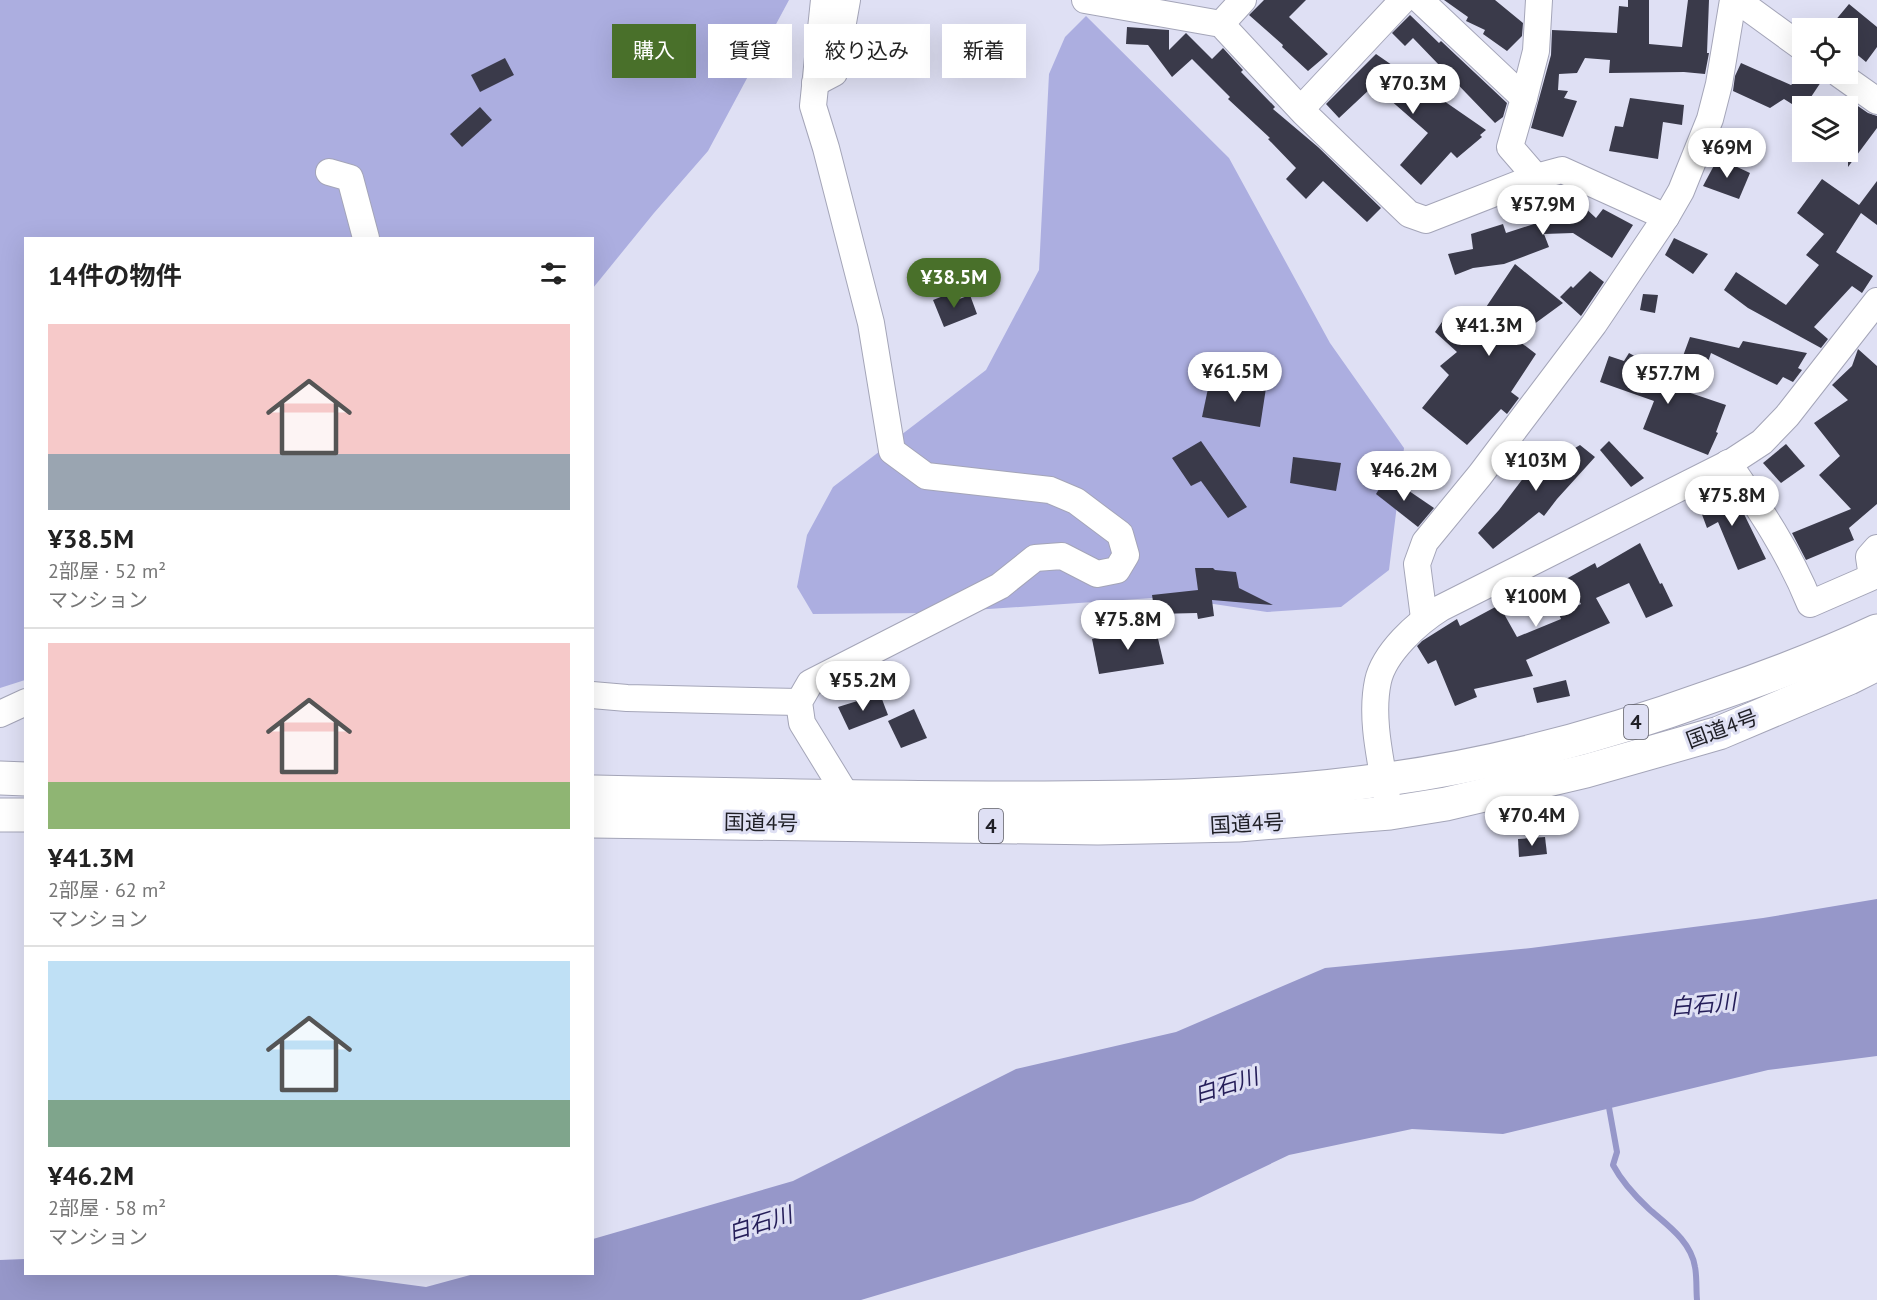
<!DOCTYPE html>
<html lang="ja">
<head>
<meta charset="utf-8">
<style>
	:root { --surface:#fff; --page:#f6f6f6; --text:#222; --muted:#767676; --line:#e0e0e0; --accent:#49702a }
	body { margin:0; font-family:"PT Sans","Noto Sans JP",sans-serif; background:var(--page); color:var(--text); height:100vh; display:flex; flex-direction:column; font-size:22px; white-space:nowrap }
	* { box-sizing:border-box; margin:0 }
	p { font-size:20px; color:var(--muted) }
	.icon { flex:none; width:33px; height:33px; fill:none; stroke:currentColor; stroke-width:2; stroke-linecap:round; stroke-linejoin:round }
	.map { position:relative; flex:1; overflow:hidden }
	.sheet { position:absolute; left:24px; top:237px; width:570px; height:1038px; display:flex; flex-direction:column; background:var(--surface); border-radius:0px; box-shadow:0 6px 24px #0002 }
	.sheet>* { flex:none }
	.guide { position:absolute; left:612px; top:24px; width:570px; height:54px; display:flex; gap:12px }
	.tools { position:absolute; left:1792px; top:18px; display:grid; gap:12px }
	.tools a { display:grid; place-items:center; width:66px; height:66px; border-radius:0px; background:var(--surface); box-shadow:0 6px 24px #0002; font-size:30px }
	.price { position:absolute; translate:-50% -51px; padding:0 14px; border-radius:21px; background:#fff; color:#222; font-size:20px; line-height:39px; filter:drop-shadow(0 2px 3px #0008) }
	.price::after { content:''; position:absolute; left:50%; top:36px; width:18px; height:14px; margin-left:-9px; background:inherit; clip-path:polygon(0 0,100% 0,50% 100%) }
	.price.active { background:var(--accent); color:#fff }
	ul { padding:0; list-style:none }
	li { display:grid; align-content:center; gap:12px; height:318px; padding:0 24px }
	li+li { border-top:2px solid var(--line) }
	li span { display:grid; place-items:center; height:186px; border-radius:0px; color:#555 }
	li>.icon { margin-inline-start:auto }
	span .icon { width:108px; height:108px; fill:#fffc; stroke-width:1 }
	li b { font-size:26px }
	h2 { display:flex; justify-content:space-between; align-items:center; height:72px; padding:0 24px; font-size:26px }
	.tag { padding:0 21px; border-radius:0px; background:var(--surface); box-shadow:0 6px 24px #0002; font-size:21px; line-height:54px }
	.tag.active { background:var(--accent); color:#fff }
	.map>svg:first-child { display:block }
</style>
</head>
<body>
<div class="map">
<svg width="1877" height="1300" viewBox="0 0 1877 1300">
	<rect width="100%" height="100%" fill="#dfe0f4"/>
	<!-- forest -->
	<g fill="#acaee0">
		<polygon points="0,0 789,0 708,151 654,213 593,288 592,238 26,238 25,680 0,688"/>
		<polygon points="1086,16 1229,158 1330,343 1404,448 1389,570 1341,607 1267,612 1167,597 929,613 813,614 797,587 807,535 833,487 986,370 1039,270 1049,74 1065,37"/>
	</g>
	<!-- water -->
	<polygon fill="#9697c9" points="1877,899 1877,1056 1768,1070 1503,1134 1412,1129 1289,1155 1193,1201 861,1300 0,1300 0,1260 25,1259 26,1274 329,1274 426,1287 474,1274 592,1274 593,1239 793,1181 1016,1069 1176,1032 1325,968 1531,948 1763,918"/>
	<g fill="none" stroke-linecap="round" stroke-linejoin="round">
		<!-- stream -->
		<path stroke="#9697c9" stroke-width="6" d="M1608,1102l9,50 -4,13c9,17 22,31 36,44 18,16 42,32 46,58 2,10 1,22 2,33"/>
	</g>
	<!-- building -->
	<g fill="#3a3a4a">
		<polygon points="1264,0 1306,0 1289,17 1328,54 1308,71 1282,47 1283,45 1249,15"/>
		<polygon points="1444,0 1495,0 1523,23 1522,36 1507,51 1483,34 1485,30 1466,21 1468,17"/>
		<polygon points="1628,0 1649,0 1649,44 1682,47 1688,0 1709,0 1707,53 1709,53 1705,74 1684,72 1609,73 1610,60 1585,58 1577,73 1559,74 1558,90 1568,91 1564,98 1577,101 1563,137 1531,128 1551,55 1552,30 1617,33 1619,6 1628,7"/>
		<polygon points="1849,4 1877,27 1877,47 1866,62 1848,47 1848,28 1829,28"/>
		<polygon points="1410,15 1439,43 1441,41 1507,103 1503,117 1495,123 1413,38 1405,46 1392,33"/>
		<polygon points="1127,27 1169,30 1169,50 1186,33 1212,59 1223,48 1243,70 1241,72 1275,107 1273,109 1318,147 1381,208 1367,222 1323,181 1306,199 1286,179 1296,168 1268,139 1270,138 1228,99 1230,97 1192,59 1172,77 1148,45 1126,44"/>
		<polygon points="1376,54 1486,130 1480,135 1482,137 1457,158 1451,152 1421,185 1400,165 1428,133 1381,92 1378,96 1370,89 1339,118 1326,104"/>
		<polygon points="505,58 514,75 480,92 471,75"/>
		<polygon points="1741,63 1791,85 1802,74 1824,74 1825,76 1805,106 1803,106 1803,111 1784,99 1770,108 1733,91 1735,76"/>
		<polygon points="1630,98 1684,105 1682,125 1663,122 1658,159 1609,151 1615,126 1623,127"/>
		<polygon points="1855,104 1868,113 1877,116 1877,128 1848,167 1848,115"/>
		<polygon points="480,107 492,120 462,147 450,134"/>
		<polygon points="1718,158 1750,173 1739,199 1703,186"/>
		<polygon points="1822,179 1859,205 1877,181 1877,225 1861,213 1836,252 1873,276 1862,293 1852,286 1814,327 1828,339 1821,348 1748,308 1724,290 1736,272 1786,305 1819,265 1806,255 1824,234 1797,213"/>
		<polygon points="1569,193 1596,218 1603,209 1633,225 1612,258 1573,233 1544,234 1549,247 1504,264 1473,268 1455,275 1448,254 1473,249 1471,234 1503,224 1506,233 1546,220 1538,213"/>
		<polygon points="1674,238 1708,254 1693,274 1665,255"/>
		<polygon points="1515,264 1563,303 1515,338 1536,354 1511,392 1519,398 1507,414 1501,409 1467,445 1422,408 1449,375 1440,366 1457,352 1435,332 1444,319 1466,337"/>
		<polygon points="1590,271 1604,282 1581,316 1560,297 1571,286 1573,288"/>
		<polygon points="951,293 954,301 970,295 977,314 944,327 933,300"/>
		<polygon points="1643,294 1658,295 1655,313 1640,310"/>
		<polygon points="1690,337 1739,348 1743,341 1807,353 1798,368 1802,370 1793,382 1783,377 1777,385 1711,353 1707,365 1683,356"/>
		<polygon points="1858,349 1877,366 1877,504 1849,528 1854,540 1806,560 1792,533 1851,509 1819,475 1840,456 1814,423 1848,400 1832,385 1852,366"/>
		<polygon points="1629,353 1649,364 1643,377 1726,405 1716,432 1718,433 1708,455 1643,429 1654,401 1600,382 1609,356 1624,361"/>
		<polygon points="1210,379 1266,388 1260,427 1202,417"/>
		<polygon points="1201,441 1247,507 1228,518 1201,481 1191,486 1172,458"/>
		<polygon points="1609,441 1644,478 1631,487 1600,450"/>
		<polygon points="1786,444 1805,466 1781,483 1763,463"/>
		<polygon points="1580,445 1595,457 1557,499 1544,516 1539,512 1493,549 1478,533 1499,510 1531,468 1528,466 1544,446 1560,457"/>
		<polygon points="1293,457 1341,463 1336,491 1290,483"/>
		<polygon points="1387,476 1434,508 1418,527 1376,494"/>
		<polygon points="1726,487 1743,512 1766,559 1738,570 1718,522 1707,528 1697,501"/>
		<polygon points="1640,543 1660,584 1662,583 1673,606 1646,618 1629,583 1596,598 1610,623 1526,660 1533,676 1474,689 1477,697 1455,706 1436,660 1428,664 1417,646 1422,641 1457,619 1460,626 1499,605 1517,637 1561,619 1559,614 1581,604 1566,579 1595,563 1597,568"/>
		<polygon points="1195,568 1213,568 1215,570 1236,572 1239,588 1273,605 1212,600 1214,616 1198,619 1197,613 1155,614 1152,595 1198,590"/>
		<polygon points="1155,626 1164,664 1099,674 1092,639"/>
		<polygon points="1566,680 1570,696 1537,703 1533,688"/>
		<polygon points="880,694 888,715 849,730 838,707"/>
		<polygon points="914,709 927,738 901,748 888,721"/>
		<polygon points="1545,837 1547,854 1519,857 1518,839"/>
	</g>
	<g fill="none" stroke-linecap="round" stroke-linejoin="round">
		<!-- minor casing -->
		<g stroke="#a4a5b8" stroke-width="28">
			<g id="minor">
				<polyline points="824,0 813,106 826,148 871,323 892,451 926,476 1050,490 1076,501 1120,534 1126,555 1117,570 1097,574 1062,556 1035,558 1000,586 810,683 799,702 802,723 848,798"/>
				<polyline points="1085,0 1221,24 1304,113 1409,214 1426,220 1536,177 1562,170 1666,217"/>
				<polyline points="1420,0 1524,98 1510,147 1536,177"/>
				<polyline points="1737,0 1803,48"/>
				<polyline points="1221,24 1243,0"/>
				<polyline points="1839,74 1877,101"/>
				<polyline points="815,83 834,73 847,0"/>
				<polyline points="1524,98 1536,51 1539,0"/>
				<polyline points="1301,109 1403,0"/>
				<polyline points="329,172 350,178 366,238"/>
				<path d="M1728,463c32,46 61,89 82,141l62,-27 -3,-20 8,-9"/>
				<polyline points="1424,618 1417,564 1425,542 1480,475 1594,324 1666,217 1681,191 1710,119 1719,84 1733,0"/>
				<polyline points="592,695 627,698 799,702"/>
				<polyline points="0,714 26,702"/>
				<path d="M1387,798c-6,-37 -17,-80 -9,-117 6,-28 39,-58 63,-73l292,-147 29,-19 25,-26 90,-115"/>
			</g>
		</g>
		<!-- highway casing -->
		<g stroke="#a4a5b8" stroke-width="35">
			<g id="highway">
				<polyline points="0,778 26,779"/>
				<path d="M592,792c141,3 281,6 421,6 125,0 251,-1 375,-19 110,-15 219,-45 324,-83 56,-19 111,-40 165,-65"/>
				<polyline points="0,815 26,815"/>
				<polyline points="592,821 1098,828 1238,825 1390,813 1446,804 1586,771 1719,733 1849,678 1877,664"/>
			</g>
		</g>
		<!-- minor -->
		<use href="#minor" stroke="#fff" stroke-width="26"/>
		<!-- highway -->
		<use href="#highway" stroke="#fff" stroke-width="33"/>
	</g>
	<g text-anchor="middle" stroke-width="6" stroke-linejoin="round" paint-order="stroke">
		<!-- shield labels -->
		<g fill="#dfe0f4" stroke="#595964" stroke-width="1.5">
			<rect x="1624" y="705" width="24" height="34" rx="4.5"/>
			<rect x="979" y="809" width="24" height="34" rx="4.5"/>
		</g>
		<g font-size="20" font-weight="bold" fill="#1f1f26">
			<text x="1636" y="729">4</text>
			<text x="991" y="833">4</text>
		</g>
		<!-- street labels -->
		<g font-size="21" fill="#1f1f26" stroke="#dfe0f4">
			<text transform="translate(1722 729) rotate(-20)" y="7">国道4号</text>
			<text transform="translate(761 823) rotate(1)" y="7">国道4号</text>
			<text transform="translate(1247 824) rotate(-3)" y="7">国道4号</text>
		</g>
		<!-- water labels -->
		<g font-size="22" font-style="italic" fill="#251e59" stroke="#dfe0f4">
			<text transform="translate(1703 1004) rotate(-5)" y="8">白石川</text>
			<text transform="translate(1226 1085) rotate(-17)" y="8">白石川</text>
			<text transform="translate(760 1223) rotate(-17)" y="8">白石川</text>
		</g>
	</g>
</svg>
<div class="tools">
<a><svg class="icon" aria-label="locate" viewBox="0 0 24 24"><circle cx="12" cy="12" r="6"/><path d="M12 2v4M12 18v4M2 12h4M18 12h4"/></svg></a>
<a><svg class="icon" aria-label="layers" viewBox="0 0 24 24"><path d="M12 4l9 5-9 5-9-5zM3 14l9 5 9-5"/></svg></a>
</div>
<b class="price" style="left:1413px;top:115px">¥70.3M</b>
<b class="price" style="left:1727px;top:179px">¥69M</b>
<b class="price" style="left:1543px;top:236px">¥57.9M</b>
<b class="price active" style="left:954px;top:309px">¥38.5M</b>
<b class="price" style="left:1489px;top:357px">¥41.3M</b>
<b class="price" style="left:1235px;top:403px">¥61.5M</b>
<b class="price" style="left:1668px;top:405px">¥57.7M</b>
<b class="price" style="left:1536px;top:492px">¥103M</b>
<b class="price" style="left:1404px;top:502px">¥46.2M</b>
<b class="price" style="left:1732px;top:527px">¥75.8M</b>
<b class="price" style="left:1536px;top:628px">¥100M</b>
<b class="price" style="left:1128px;top:651px">¥75.8M</b>
<b class="price" style="left:863px;top:712px">¥55.2M</b>
<b class="price" style="left:1532px;top:847px">¥70.4M</b>
<div class="guide">
<a class="tag active">購入</a>
<a class="tag">賃貸</a>
<a class="tag">絞り込み</a>
<a class="tag">新着</a>
</div>
<section class="sheet">
<h2>14件の物件<svg class="icon" aria-label="filters" viewBox="0 0 24 24"><path d="M4 7h16M4 17h16"/><circle cx="9" cy="7" r="2"/><circle cx="15" cy="17" r="2"/></svg></h2>
<ul>
<li><span style="background:linear-gradient(#f6c9c9 70%,#9aa5b1 0)"><svg class="icon" aria-label="home" viewBox="0 0 24 24"><path d="M3 11l9-7 9 7M6 9v11h12V9"/></svg></span><div><b>¥38.5M</b><p>2部屋 · 52 m²</p><p>マンション</p></div></li>
<li><span style="background:linear-gradient(#f6c9c9 75%,#8fb573 0)"><svg class="icon" aria-label="home" viewBox="0 0 24 24"><path d="M3 11l9-7 9 7M6 9v11h12V9"/></svg></span><div><b>¥41.3M</b><p>2部屋 · 62 m²</p><p>マンション</p></div></li>
<li><span style="background:linear-gradient(#bfe0f5 75%,#7fa58c 0)"><svg class="icon" aria-label="home" viewBox="0 0 24 24"><path d="M3 11l9-7 9 7M6 9v11h12V9"/></svg></span><div><b>¥46.2M</b><p>2部屋 · 58 m²</p><p>マンション</p></div></li>
</ul>
</section>
</div>
</body>
</html>
